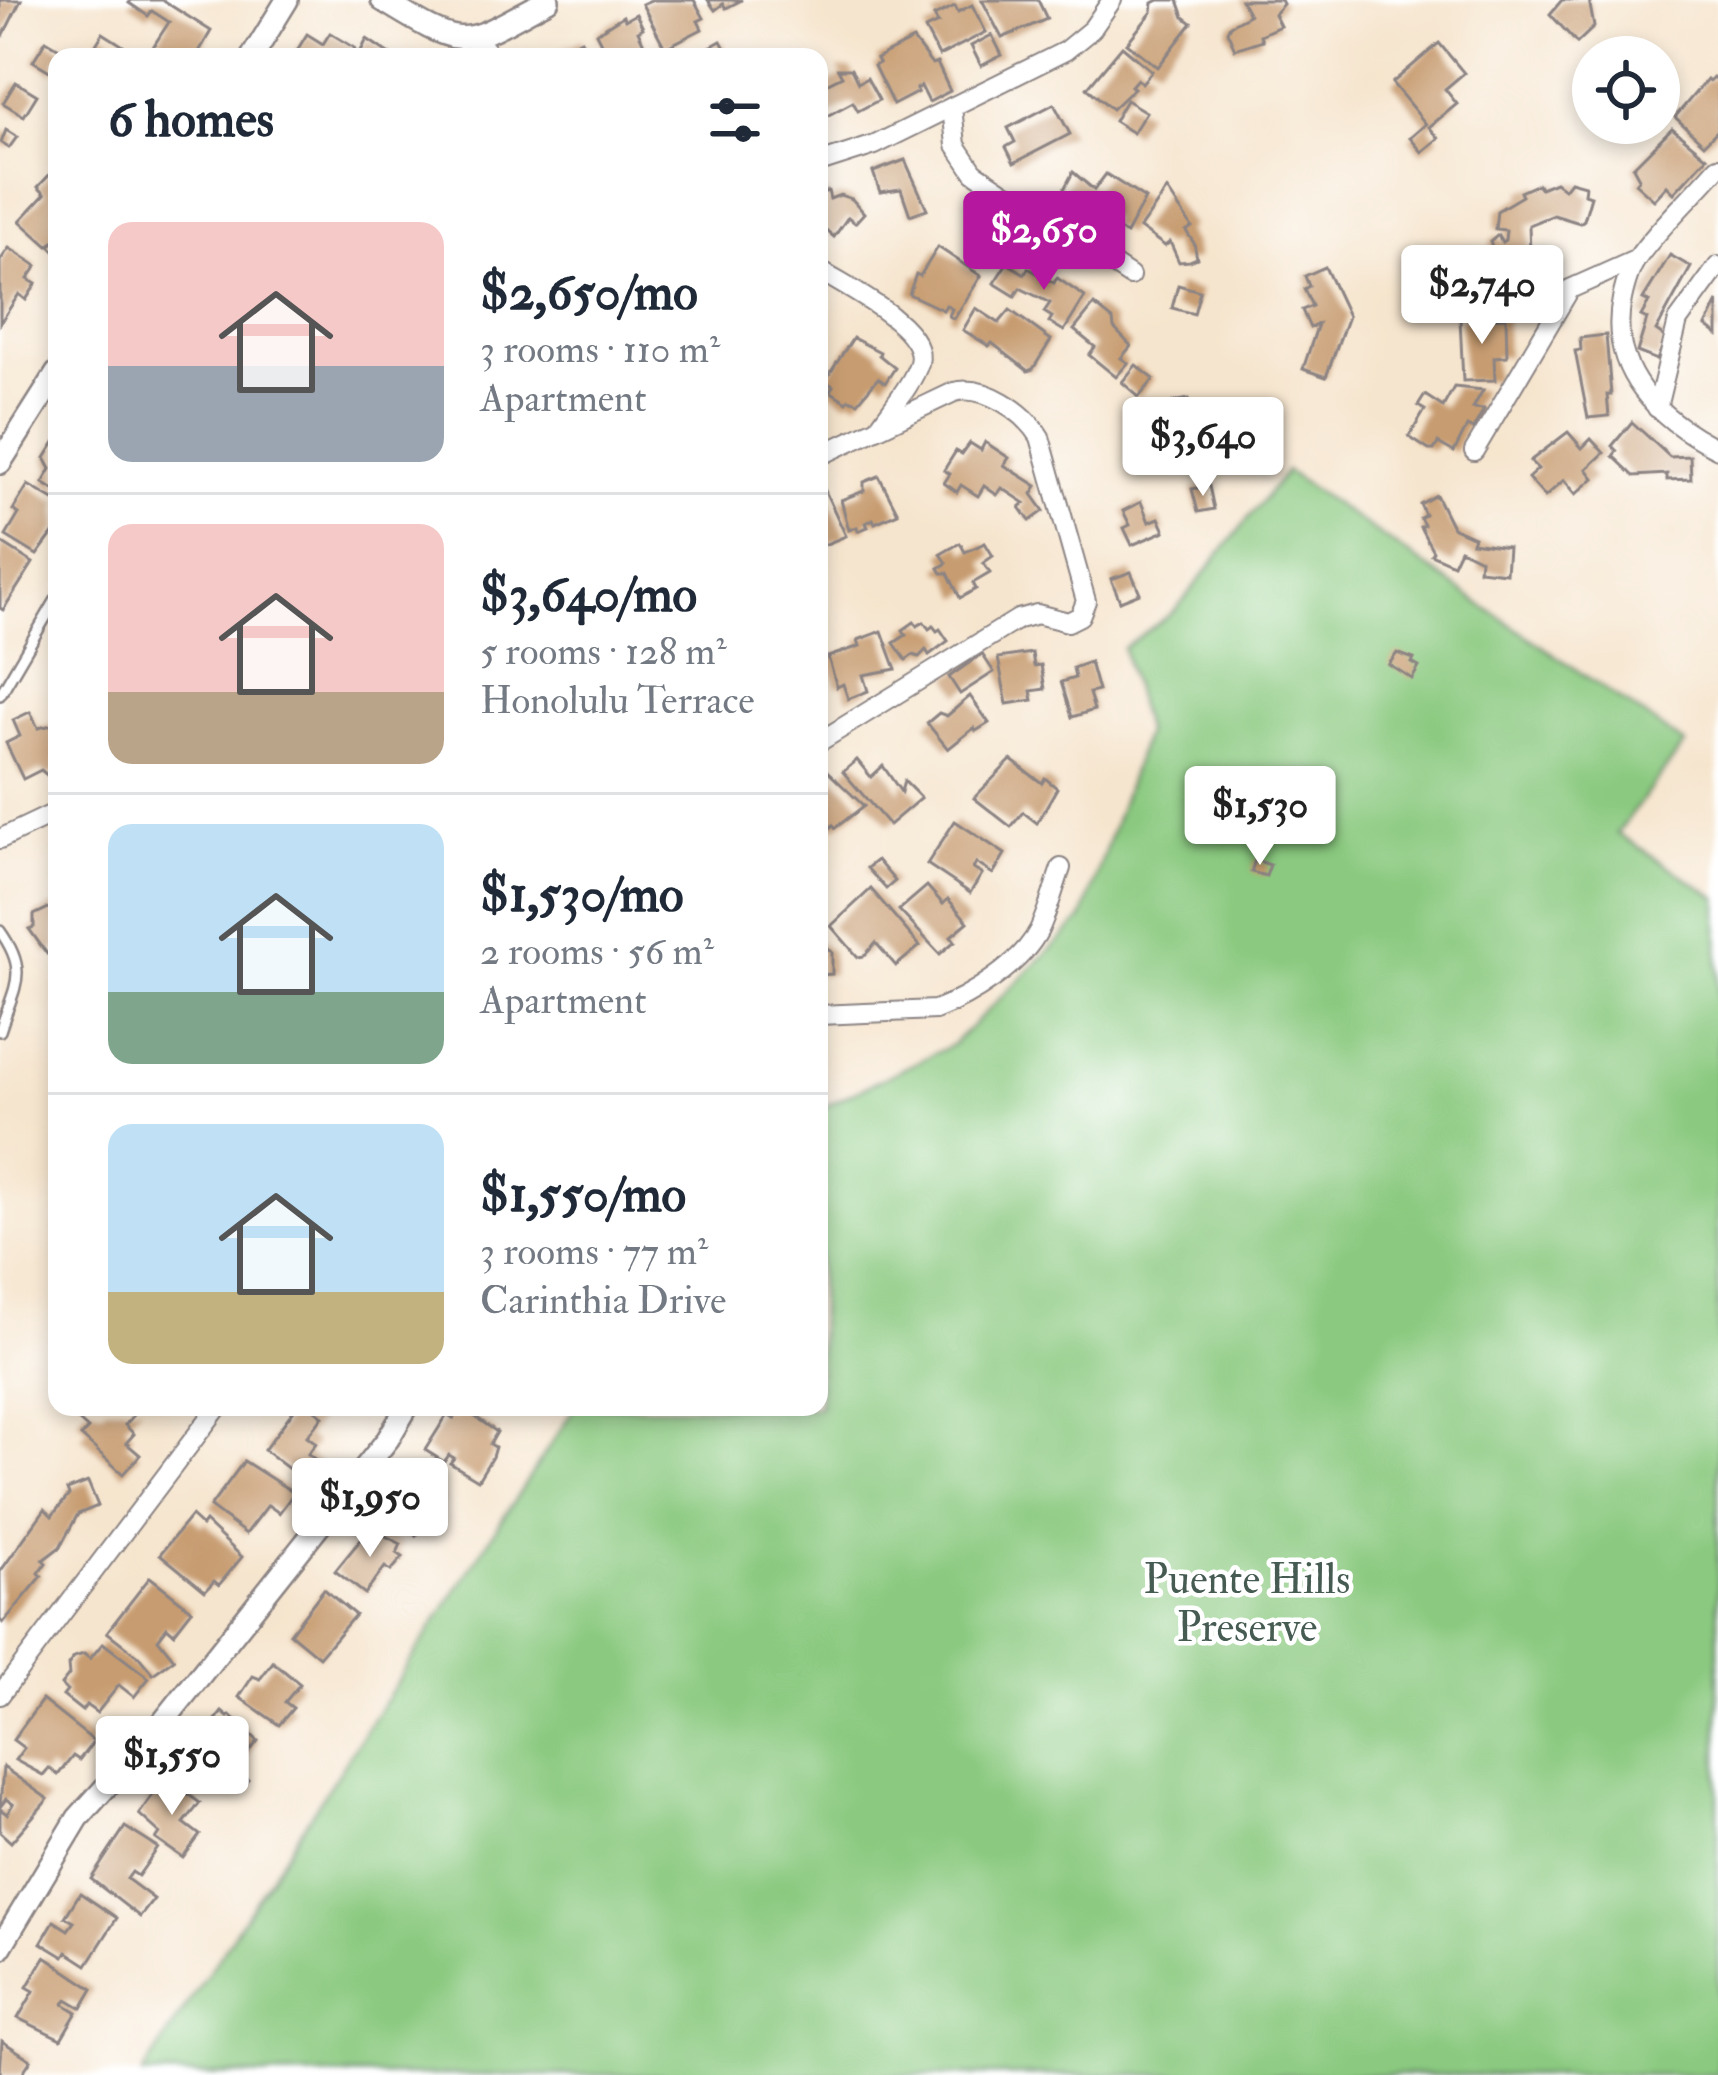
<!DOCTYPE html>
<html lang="en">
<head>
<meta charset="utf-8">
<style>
	:root { --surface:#fff; --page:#f6f6f7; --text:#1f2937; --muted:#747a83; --line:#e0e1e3; --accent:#b5179e }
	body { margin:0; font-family:"IM FELL Double Pica",serif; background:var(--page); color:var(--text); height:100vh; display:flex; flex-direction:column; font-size:45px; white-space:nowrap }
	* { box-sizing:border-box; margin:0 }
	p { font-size:39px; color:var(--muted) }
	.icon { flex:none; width:66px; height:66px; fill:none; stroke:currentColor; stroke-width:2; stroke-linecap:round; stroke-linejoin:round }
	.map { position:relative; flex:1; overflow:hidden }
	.panel { position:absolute; left:48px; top:48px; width:780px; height:1368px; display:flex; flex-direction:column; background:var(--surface); border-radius:24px; box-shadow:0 6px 18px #0003 }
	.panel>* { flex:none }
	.controls { position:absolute; left:1572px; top:36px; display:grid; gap:24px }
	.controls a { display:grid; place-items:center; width:108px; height:108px; border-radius:50%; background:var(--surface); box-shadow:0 6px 18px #0003; font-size:60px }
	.price { position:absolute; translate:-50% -102px; padding:0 27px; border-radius:12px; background:#fff; color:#222; font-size:39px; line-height:78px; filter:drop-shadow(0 3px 6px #0008) }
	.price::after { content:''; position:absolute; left:50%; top:72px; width:36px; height:27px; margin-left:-18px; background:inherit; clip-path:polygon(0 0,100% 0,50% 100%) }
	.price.current { background:var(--accent); color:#fff }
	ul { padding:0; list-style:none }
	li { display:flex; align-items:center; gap:36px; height:300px; padding:0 60px }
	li+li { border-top:3px solid var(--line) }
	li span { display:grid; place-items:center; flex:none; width:336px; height:240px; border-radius:24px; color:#555 }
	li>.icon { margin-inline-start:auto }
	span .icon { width:144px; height:144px; fill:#fffc; stroke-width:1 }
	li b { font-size:51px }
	h2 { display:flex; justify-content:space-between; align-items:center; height:144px; padding:0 60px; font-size:51px }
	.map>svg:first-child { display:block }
</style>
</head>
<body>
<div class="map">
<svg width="1718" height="2075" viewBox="0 0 1718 2075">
	<rect width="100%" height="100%" fill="#fff"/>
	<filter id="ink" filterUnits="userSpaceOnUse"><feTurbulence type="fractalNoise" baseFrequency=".00833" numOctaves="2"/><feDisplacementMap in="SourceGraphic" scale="24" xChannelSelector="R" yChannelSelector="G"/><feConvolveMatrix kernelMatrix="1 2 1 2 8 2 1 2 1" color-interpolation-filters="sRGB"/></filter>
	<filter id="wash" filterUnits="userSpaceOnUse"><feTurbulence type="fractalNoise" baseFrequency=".004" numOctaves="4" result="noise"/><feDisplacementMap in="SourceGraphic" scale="48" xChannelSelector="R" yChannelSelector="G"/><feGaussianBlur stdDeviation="2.7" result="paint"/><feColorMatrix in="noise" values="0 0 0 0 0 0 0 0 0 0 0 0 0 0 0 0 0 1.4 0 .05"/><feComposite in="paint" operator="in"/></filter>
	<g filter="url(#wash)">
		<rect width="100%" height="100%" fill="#f6e5ce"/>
		<!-- green -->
		<polygon fill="#8ac97f" stroke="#56765d" stroke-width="3" points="1286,471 1685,744 1617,833 1718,898 1718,2075 142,2075 575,1407 819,1407 819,1109 952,1045 1082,919 1145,733 1123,648 1174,612"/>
		<g id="blocks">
			<!-- building -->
			<g fill="#c79c71">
				<polygon points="0,0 21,0 3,36 0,34"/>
				<polygon points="131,0 162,0 211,31 196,57 162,57 151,50 169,22 152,11 148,16 129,3"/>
				<polygon points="651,0 694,0 704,18 698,21 702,29 665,48 642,4"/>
				<polygon points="708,0 742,0 726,8 723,4 715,10"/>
				<polygon points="982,0 1038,0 1047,19 1002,38"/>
				<polygon points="1159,0 1178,0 1184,17 1192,23 1158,67 1127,43 1152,12 1153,3"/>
				<polygon points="1241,0 1281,0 1283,4 1274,14 1280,26 1260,35 1262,40 1235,49 1227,31 1230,25 1249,15"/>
				<polygon points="1562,0 1589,0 1594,27 1577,43 1550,14"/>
				<polygon points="972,5 986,32 939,56 925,29 938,23 934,16 955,6 958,12"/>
				<polygon points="636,14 643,28 638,31 644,44 638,47 642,55 608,57 596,33 623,16 625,20"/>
				<polygon points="103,33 128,49 123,57 97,57 91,53"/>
				<polygon points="330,33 355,48 350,57 293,57 307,34 323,44"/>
				<polygon points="992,35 1002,55 981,66 971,46"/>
				<polygon points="367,39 394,57 358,57"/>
				<polygon points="46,40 66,52 57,57 53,73 33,61"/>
				<polygon points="581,40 590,57 548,57"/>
				<polygon points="913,40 932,65 937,63 950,91 929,102 921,86 916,89 918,92 893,105 874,66 879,63 876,59"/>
				<polygon points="721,41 730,57 701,57 699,53"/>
				<polygon points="1439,43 1464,73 1445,89 1457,104 1429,127 1439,138 1422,152 1410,138 1426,124 1392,83"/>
				<polygon points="1122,46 1152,71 1142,83 1137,79 1131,86 1134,88 1112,109 1087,88"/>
				<polygon points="838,69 851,69 858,83 867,78 879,100 858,111 853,102 823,118 819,111 819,80 822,86 842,76"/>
				<polygon points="1713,77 1718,81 1718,130 1704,144 1675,117 1707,79 1709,81"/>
				<polygon points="16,82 37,95 24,116 3,103"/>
				<polygon points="1126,100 1146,112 1133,133 1114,121"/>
				<polygon points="1054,104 1070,134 1014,163 1006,147 1015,142 1008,128"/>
				<polygon points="1672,128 1707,157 1674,193 1667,186 1654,200 1635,183 1639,178 1633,167"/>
				<polygon points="6,130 17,137 9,148 1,143"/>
				<polygon points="905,160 927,209 910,215 901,189 880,192 873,172"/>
				<polygon points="54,170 57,173 57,253 50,246 55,241 48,246 20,221 45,194 38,187"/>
				<polygon points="1073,172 1094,190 1106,174 1145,199 1126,234 1109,224 1113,218 1080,198 1077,203 1062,193"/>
				<polygon points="1570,181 1585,185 1584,194 1591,196 1584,220 1580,223 1554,215 1529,225 1530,255 1493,273 1483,251 1492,247 1490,242 1498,235 1502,242 1505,240 1506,230 1495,229 1497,211 1522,196 1520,192 1538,184 1540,188 1555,182 1564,189"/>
				<polygon points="1167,190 1192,227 1186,231 1194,243 1197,258 1190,261 1179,262 1170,242 1165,246 1140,228"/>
				<polygon points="828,191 830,199 840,195 852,199 864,213 855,223 848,217 834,237 827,231 819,241 819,194"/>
				<polygon points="938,247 981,276 954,319 949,316 952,309 946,305 943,310 909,294 916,274 920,276"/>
				<polygon points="9,248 37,266 28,279 36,284 26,300 19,294 0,323 0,261"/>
				<polygon points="1670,255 1691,267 1656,331 1666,338 1657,360 1637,352 1647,319 1641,316 1649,302 1643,299"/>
				<polygon points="1007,263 1025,274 1028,268 1054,283 1057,278 1085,297 1064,331 1049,322 1052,317 1044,312 1050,303 1020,288 1015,296 994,283"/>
				<polygon points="1325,267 1348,316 1326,377 1303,369 1318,324 1310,328 1302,310 1312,306 1304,289 1309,286 1305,276"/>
				<polygon points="1178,285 1200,291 1194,314 1172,308"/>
				<polygon points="1718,302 1718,335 1706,326"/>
				<polygon points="1094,305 1113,320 1114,328 1131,346 1121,358 1128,363 1116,377 1089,355 1095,347 1074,330"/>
				<polygon points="976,308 999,323 1010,310 1051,340 1033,369 1028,371 992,343 989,346 963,330"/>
				<polygon points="1506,317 1507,356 1494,357 1495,380 1463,381 1460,319"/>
				<polygon points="1606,335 1611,395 1607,395 1609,416 1588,418 1575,351 1581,350 1580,338"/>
				<polygon points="853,338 880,352 879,355 895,368 885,383 878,378 858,402 849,399 847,402 830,391 833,386 825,381"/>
				<polygon points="1136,365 1154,379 1139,397 1122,382"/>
				<polygon points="1454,387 1483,390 1473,408 1484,409 1473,429 1467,426 1454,452 1438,443 1434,450 1429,450 1409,437 1425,410 1418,406 1425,395 1443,407"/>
				<polygon points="1189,399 1196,414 1215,410 1224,452 1187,460 1174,402"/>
				<polygon points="1632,422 1670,457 1690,456 1691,479 1667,480 1667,474 1634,476 1613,456 1617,451 1612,446"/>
				<polygon points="1568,432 1582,448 1591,439 1604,453 1587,469 1594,478 1576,494 1564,480 1545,497 1528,478 1538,469 1530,461"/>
				<polygon points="57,439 57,492 43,483 51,469 45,458"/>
				<polygon points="985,442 1009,458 1004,465 1037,486 1032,494 1044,511 1030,521 1020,507 1025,503 1002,488 997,495 984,486 978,496 961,485 957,492 944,483 950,474 944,470 956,451 962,454 970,443 981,450"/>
				<polygon points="879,476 898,513 875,523 873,519 866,523 868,527 858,531 857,527 849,530 841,500 864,491 864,482"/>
				<polygon points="819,478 846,536 819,547"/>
				<polygon points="28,485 57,502 57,528 37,555 6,536 19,514 13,510"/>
				<polygon points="1209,486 1214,509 1198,512 1192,489"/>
				<polygon points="1436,495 1452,527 1474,537 1472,542 1508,547 1506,573 1479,570 1480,559 1460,549 1453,564 1431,554 1433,551 1420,527 1424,525 1420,518 1425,515 1420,504"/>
				<polygon points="1141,502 1149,522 1159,518 1165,531 1132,545 1124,528 1130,525 1123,511"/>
				<polygon points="0,542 33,563 3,610 0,608"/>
				<polygon points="960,543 965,552 985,543 993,556 983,563 990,573 973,583 976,589 960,598 948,573 942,573 939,568 947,563 941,554"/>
				<polygon points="1131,572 1140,593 1120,601 1111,579"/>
				<polygon points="914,622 917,626 924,622 929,629 933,626 937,631 940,629 948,641 929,655 926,650 919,657 913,655 906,660 894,643 906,635 903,630"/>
				<polygon points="882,631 896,669 863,675 868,691 848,699 843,684 837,687 828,657 860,646 858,640"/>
				<polygon points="1032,653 1034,666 1041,665 1045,689 1031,691 1033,700 1007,704 998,658"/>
				<polygon points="1397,653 1414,659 1412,663 1419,667 1412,679 1389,664"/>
				<polygon points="982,654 994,672 960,694 949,677"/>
				<polygon points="1090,662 1098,691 1089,693 1094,710 1072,717 1061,682 1075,678 1073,668"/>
				<polygon points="970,696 989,723 976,731 974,728 948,749 927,723 939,713 947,716"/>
				<polygon points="30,712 38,728 57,724 57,772 48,776 41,770 23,779 6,743 20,736 13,720"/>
				<polygon points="857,760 871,777 883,766 901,792 904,781 921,798 889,825 843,772"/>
				<polygon points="1011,760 1042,783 1045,778 1057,788 1037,823 1023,812 1011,827 974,798"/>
				<polygon points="825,769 864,806 835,828 833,825 828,829 819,817 823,806 819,779"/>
				<polygon points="955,821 1005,854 993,874 976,863 973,869 982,874 970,893 927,864"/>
				<polygon points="877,860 895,881 886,889 867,868"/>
				<polygon points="1255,860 1270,865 1266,876 1251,872"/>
				<polygon points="927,886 943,904 948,899 968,922 951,936 955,941 940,954 899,910"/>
				<polygon points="871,889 920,946 896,966 876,943 864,956 858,957 831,926"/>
				<polygon points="57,904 57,948 47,954 29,929 34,927 34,915"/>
				<polygon points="819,941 832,952 832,974 819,975"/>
				<polygon points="88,1407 103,1411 106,1407 141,1407 125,1425 134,1434 126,1443 140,1455 123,1474 81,1436 88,1429 77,1419"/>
				<polygon points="296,1407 311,1407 323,1416 307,1436 316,1443 308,1454 325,1467 311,1486 264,1450"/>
				<polygon points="461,1407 497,1432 490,1444 495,1447 492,1457 478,1480 450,1463 454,1458 449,1455 444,1462 425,1450 447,1415 453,1419"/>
				<polygon points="244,1461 294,1493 279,1513 268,1505 246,1534 210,1507"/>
				<polygon points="409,1472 444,1498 416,1536 387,1514 401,1496 395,1491"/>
				<polygon points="88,1482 98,1506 78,1514 60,1547 43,1560 46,1563 39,1573 42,1576 3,1623 0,1620 0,1572 45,1509 52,1516 69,1495 67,1490"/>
				<polygon points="191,1516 202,1526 205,1522 242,1557 219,1585 214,1581 205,1591 160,1554"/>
				<polygon points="370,1528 401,1544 397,1553 403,1557 391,1571 385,1567 365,1594 335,1571"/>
				<polygon points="150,1577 192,1610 174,1633 167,1627 158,1639 174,1659 153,1674 139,1657 107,1632"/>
				<polygon points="324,1589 355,1615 319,1657 290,1633"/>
				<polygon points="103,1643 149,1678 134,1697 119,1685 97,1713 86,1705 82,1711 63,1696 67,1691 61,1685 69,1675 68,1665 74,1657 84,1654 90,1659"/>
				<polygon points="273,1662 300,1684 285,1702 293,1708 279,1725 239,1697 253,1676 260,1679"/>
				<polygon points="42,1700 94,1741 79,1760 73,1756 58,1775 49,1768 43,1775 15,1760 24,1748 13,1740"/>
				<polygon points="222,1712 228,1717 230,1715 258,1741 235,1770 248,1780 238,1792 194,1762 208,1744 201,1739"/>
				<polygon points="3,1767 48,1799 11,1842 0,1832 0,1809 7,1814 13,1804 6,1799 0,1807"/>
				<polygon points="171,1782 200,1803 184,1823 200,1835 183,1858 156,1839 160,1833 139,1814 157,1789 163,1793"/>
				<polygon points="125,1827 158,1848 138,1876 132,1872 127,1879 154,1899 140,1917 91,1879"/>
				<polygon points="80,1893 117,1918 87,1965 67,1952 64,1957 41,1943 54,1921 68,1930 74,1922 65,1917"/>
				<polygon points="45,1957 93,1989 82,2008 67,1999 64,2004 77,2012 61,2039 18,2018 34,1991 27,1987"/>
				<polygon points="2,2041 31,2060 21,2075 0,2075"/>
			</g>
		</g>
	</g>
	<g filter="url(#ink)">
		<use href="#blocks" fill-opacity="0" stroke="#8c8484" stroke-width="3"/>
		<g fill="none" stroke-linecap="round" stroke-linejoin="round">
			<!-- service casing -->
			<g stroke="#8c8484" stroke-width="14">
				<g id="service">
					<polyline points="0,695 57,598"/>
					<path d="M0,931c30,42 14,55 0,100"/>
				</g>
			</g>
			<!-- minor casing -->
			<g stroke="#8c8484" stroke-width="22">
				<g id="minor">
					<polyline points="476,38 492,57"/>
					<polyline points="952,107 956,145 974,172 1130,276"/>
					<polyline points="819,163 875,145 1065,51 1092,29 1112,0"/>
					<path d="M1718,167c-26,30 -57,58 -80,90 -9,12 -13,28 -16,42 -15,71 37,121 96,150"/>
					<path d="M819,270c26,17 110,57 100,93 -7,22 -28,45 -41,65"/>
					<polyline points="1657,408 1678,321 1718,266"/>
					<polyline points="1474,451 1570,289 1635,260"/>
					<path d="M819,456l135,-64c30,-8 70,19 86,45l46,164 -6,15 -12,6 -31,-8 -19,5 -199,123"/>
					<polyline points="0,839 57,812"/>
					<path d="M819,1015l116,-5c35,-13 86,-45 104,-80 9,-19 15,-42 22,-62"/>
					<polyline points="0,1695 218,1407"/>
				</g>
			</g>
			<!-- tertiary casing -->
			<g stroke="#8c8484" stroke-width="26">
				<g id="tertiary">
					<path d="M382,0c88,54 79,46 166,0"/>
					<polyline points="252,57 287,0"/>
					<polyline points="0,463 57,373"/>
					<polyline points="0,1948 78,1818 152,1736 388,1439 407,1407"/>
				</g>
			</g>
			<!-- service -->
			<use href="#service" stroke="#fff" stroke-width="9"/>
			<!-- minor -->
			<use href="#minor" stroke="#fff" stroke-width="18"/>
			<!-- tertiary -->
			<use href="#tertiary" stroke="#fff" stroke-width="21"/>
		</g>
	</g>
	<g text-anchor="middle" stroke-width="9" stroke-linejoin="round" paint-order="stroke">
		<!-- park labels -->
		<g font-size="42" fill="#465c53" stroke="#fff">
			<text x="1247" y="1593">Puente Hills<tspan x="1247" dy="48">Preserve</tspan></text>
		</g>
	</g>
</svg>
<div class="controls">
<a><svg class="icon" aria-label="locate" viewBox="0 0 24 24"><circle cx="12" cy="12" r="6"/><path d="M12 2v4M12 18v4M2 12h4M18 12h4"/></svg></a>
</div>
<b class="price current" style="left:1044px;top:293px">$2,650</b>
<b class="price" style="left:1482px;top:347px">$2,740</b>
<b class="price" style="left:1203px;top:499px">$3,640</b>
<b class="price" style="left:1260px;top:868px">$1,530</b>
<b class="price" style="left:370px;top:1560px">$1,950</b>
<b class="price" style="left:172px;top:1818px">$1,550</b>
<section class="panel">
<h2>6 homes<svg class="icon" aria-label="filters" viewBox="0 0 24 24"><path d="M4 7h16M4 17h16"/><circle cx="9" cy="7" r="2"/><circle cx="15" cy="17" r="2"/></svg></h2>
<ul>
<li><span style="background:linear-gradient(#f6c9c9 60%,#9aa5b1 0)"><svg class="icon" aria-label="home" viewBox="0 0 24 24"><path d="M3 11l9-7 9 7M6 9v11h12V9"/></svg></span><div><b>$2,650/mo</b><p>3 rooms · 110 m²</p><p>Apartment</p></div></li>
<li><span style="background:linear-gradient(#f6c9c9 70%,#b9a48a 0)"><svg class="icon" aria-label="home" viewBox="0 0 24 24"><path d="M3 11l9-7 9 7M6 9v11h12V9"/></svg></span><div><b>$3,640/mo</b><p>5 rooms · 128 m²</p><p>Honolulu Terrace</p></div></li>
<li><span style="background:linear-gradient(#bfe0f5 70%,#7fa58c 0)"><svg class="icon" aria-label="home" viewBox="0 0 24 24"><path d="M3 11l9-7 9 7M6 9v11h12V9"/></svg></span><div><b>$1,530/mo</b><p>2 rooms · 56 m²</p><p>Apartment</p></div></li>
<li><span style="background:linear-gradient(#bfe0f5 70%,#c2b280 0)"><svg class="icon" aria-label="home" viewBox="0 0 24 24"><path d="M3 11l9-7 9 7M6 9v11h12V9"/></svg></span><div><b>$1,550/mo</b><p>3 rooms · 77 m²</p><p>Carinthia Drive</p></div></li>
</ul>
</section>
</div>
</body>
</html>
